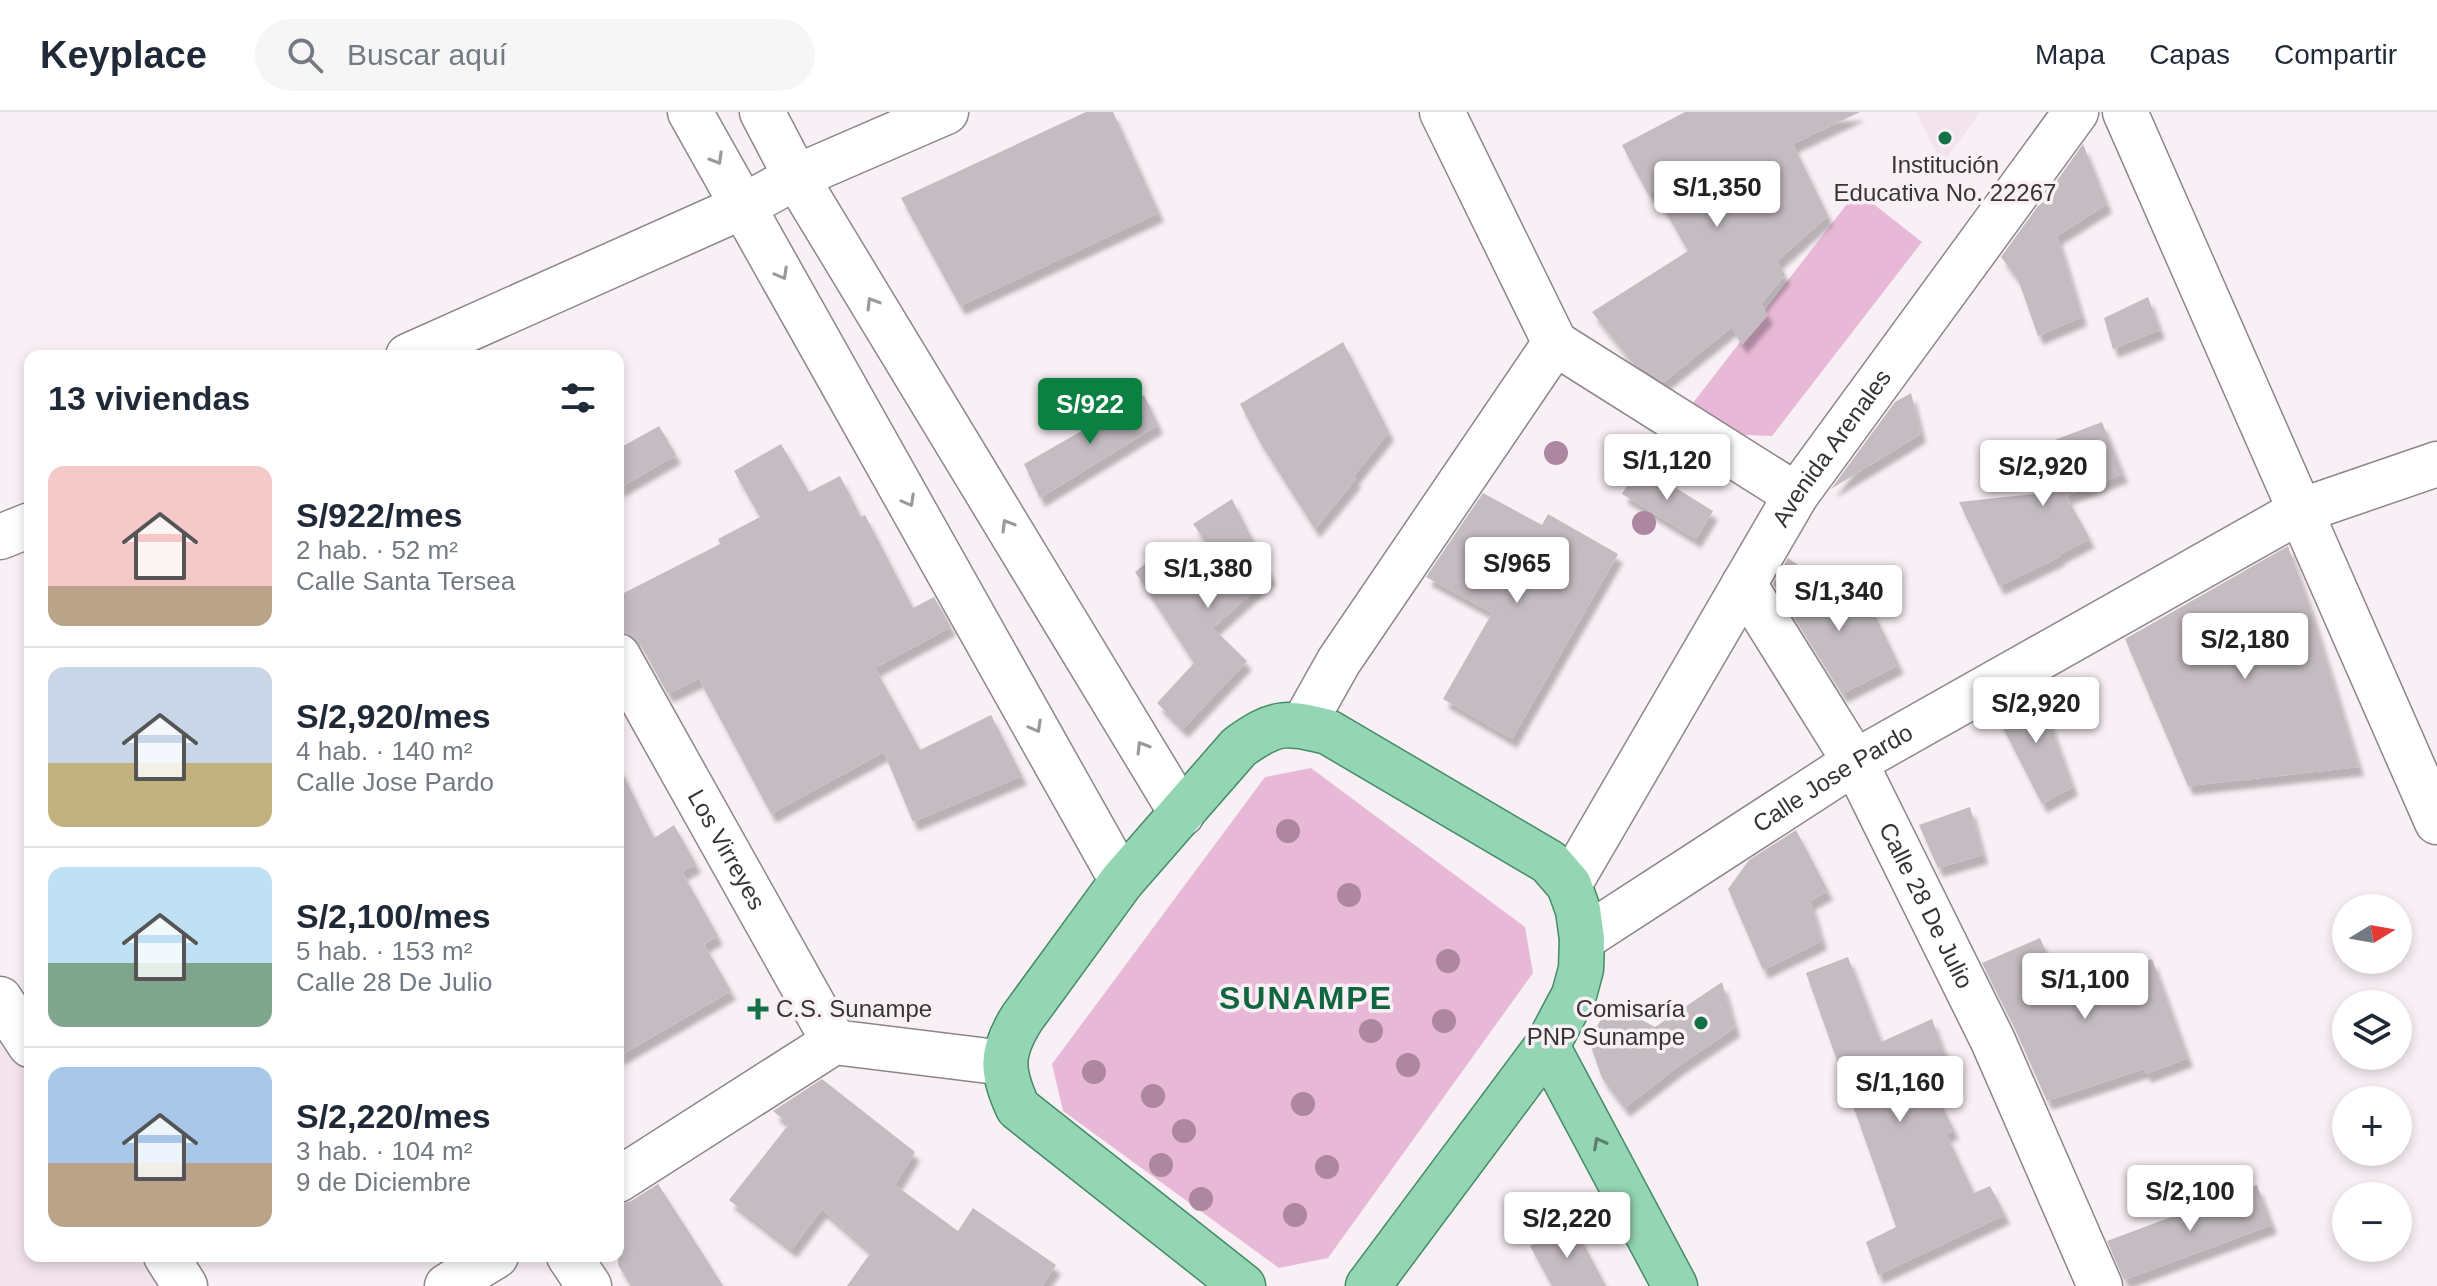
<!DOCTYPE html>
<html lang="es">
<head>
<meta charset="utf-8">
<style>
	:root { --surface:#fff; --page:#f6f6f7; --text:#1f2937; --muted:#747a83; --line:#e0e1e3; --accent:#0b8043 }
	body { margin:0; font-family:Helvetica,sans-serif; background:var(--page); color:var(--text); height:100vh; display:flex; flex-direction:column; font-size:30px; white-space:nowrap }
	* { box-sizing:border-box; margin:0 }
	p { font-size:26px; color:var(--muted) }
	.icon { flex:none; width:44px; height:44px; fill:none; stroke:currentColor; stroke-width:2; stroke-linecap:round; stroke-linejoin:round }
	.map { position:relative; flex:1; overflow:hidden }
	.details { position:absolute; left:24px; top:238px; width:600px; height:912px; display:flex; flex-direction:column; background:var(--surface); border-radius:16px; box-shadow:0 4px 12px #0003 }
	.details>* { flex:none }
	.needle { width:52px; rotate:79deg }
	.controls { position:absolute; left:2332px; top:782px; display:grid; gap:16px }
	.controls a { display:grid; place-items:center; width:80px; height:80px; border-radius:50%; background:var(--surface); box-shadow:0 4px 12px #0003; font-size:40px }
	.price { position:absolute; translate:-50% -68px; padding:0 18px; border-radius:8px; background:#fff; color:#222; font-size:26px; line-height:52px; filter:drop-shadow(0 2px 4px #0008) }
	.price::after { content:''; position:absolute; left:50%; top:48px; width:24px; height:18px; margin-left:-12px; background:inherit; clip-path:polygon(0 0,100% 0,50% 100%) }
	.price.active { background:var(--accent); color:#fff }
	ul { padding:0; list-style:none }
	li { display:flex; align-items:center; gap:24px; height:200px; padding:0 24px }
	li+li { border-top:2px solid var(--line) }
	li span { display:grid; place-items:center; flex:none; width:224px; height:160px; border-radius:16px; color:#555 }
	li>.icon { margin-inline-start:auto }
	span .icon { width:96px; height:96px; fill:#fffc; stroke-width:1 }
	li b { font-size:34px }
	h2 { display:flex; justify-content:space-between; align-items:center; height:96px; padding:0 24px; font-size:34px }
	header { display:flex; align-items:center; gap:48px; box-sizing:border-box; height:112px; padding:0 40px; background:var(--surface); border-bottom:2px solid var(--line) }
	header strong { font-size:38px }
	nav { display:flex; gap:44px; margin-inline-start:auto; font-size:28px }
	.search { width:560px; height:72px; background:var(--page); display:flex; align-items:center; gap:20px; box-sizing:border-box; padding:0 28px; border-radius:44px; color:var(--muted); font-size:30px }
	.map>svg:first-child { display:block }
</style>
</head>
<body>
<header>
<strong>Keyplace</strong>
<div class="search"><svg class="icon" aria-label="search" viewBox="0 0 24 24"><circle cx="10" cy="10" r="6"/><path d="M15 15l6 6"/></svg>Buscar aquí</div>
<nav><a>Mapa</a><a>Capas</a><a>Compartir</a></nav>
</header>
<div class="map">
<svg width="2437" height="1174" viewBox="0 0 2437 1174">
	<defs>
		<filter id="shadow"><feDropShadow dx="5" dy="9" stdDeviation="2" flood-color="#0004"/></filter>
	</defs>
	<rect width="100%" height="100%" fill="#f9f0f5"/>
	<!-- built -->
	<g fill="#f3e3ed">
		<polygon points="1916,0 1980,0 1942,52"/>
		<polygon points="0,921 30,966 30,1144 148,1144 168,1174 0,1174"/>
	</g>
	<!-- green -->
	<g fill="#e8b9d6">
		<polygon points="1857,79 1922,130 1772,324 1723,322 1682,305"/>
		<polygon points="1311,656 1525,815 1533,861 1328,1146 1279,1156 1063,999 1052,952 1265,665"/>
	</g>
	<!-- building -->
	<g fill="#c5bcc1" filter="url(#shadow)">
		<polygon points="1086,0 1113,0 1159,101 960,194 901,86"/>
		<polygon points="1685,0 1860,0 1793,32 1828,104 1777,149 1785,163 1761,192 1768,203 1742,233 1732,215 1664,270 1632,250 1592,200 1688,139 1654,79 1648,82 1622,33"/>
		<polygon points="2083,32 2107,92 2057,124 2082,205 2038,224 2018,167 2001,145 2038,94 2054,82 2051,77"/>
		<polygon points="2148,185 2160,218 2113,237 2104,206"/>
		<polygon points="1343,230 1389,320 1354,364 1356,367 1315,417 1261,332 1240,292"/>
		<polygon points="1911,281 1921,322 1831,377 1895,290"/>
		<polygon points="1144,283 1158,313 1040,386 1024,352"/>
		<polygon points="2102,310 2123,362 2066,384 2090,427 2059,443 2060,445 1999,474 1959,390 2062,379 2044,332"/>
		<polygon points="659,314 676,343 618,377 618,337"/>
		<polygon points="781,332 809,380 840,364 861,405 865,403 913,496 934,485 951,515 875,556 920,638 991,603 1022,664 913,710 884,640 771,702 699,567 668,582 640,532 631,523 622,520 618,511 618,484 720,432 718,427 760,405 734,359"/>
		<polygon points="1639,353 1713,399 1696,427 1622,382"/>
		<polygon points="1483,381 1542,413 1548,402 1618,442 1512,627 1443,587 1492,501 1426,465"/>
		<polygon points="1232,387 1271,464 1213,516 1247,549 1183,617 1157,591 1194,551 1135,460 1145,452 1172,477 1218,447 1193,412"/>
		<polygon points="2288,434 2308,490 2359,655 2188,674 2125,527"/>
		<polygon points="1788,446 1798,453 1814,504 1864,481 1899,553 1842,582 1773,472"/>
		<polygon points="2037,576 2073,675 2042,692 1995,600"/>
		<polygon points="618,652 654,726 674,713 696,752 682,760 718,824 704,832 731,879 618,945"/>
		<polygon points="1970,695 1983,743 1938,756 1919,713"/>
		<polygon points="1796,718 1828,779 1810,789 1822,829 1763,858 1728,777 1749,748"/>
		<polygon points="2040,826 2063,879 2152,847 2188,946 2146,962 2144,957 2047,989 2016,919 1982,851"/>
		<polygon points="1848,845 1881,930 1932,907 1946,946 1923,957 1954,1018 1946,1022 1974,1081 1990,1074 2005,1103 1878,1163 1866,1130 1896,1115 1806,861"/>
		<polygon points="1722,870 1735,916 1680,953 1625,996 1602,966 1589,929 1610,891 1655,915"/>
		<polygon points="822,967 915,1040 895,1073 958,1119 973,1096 1056,1153 1042,1174 847,1174 871,1140 822,1097 792,1137 729,1088 789,1012 773,999"/>
		<polygon points="658,1072 703,1142 723,1174 631,1174 618,1153 618,1093 631,1089"/>
		<polygon points="2257,1073 2272,1113 2124,1168 2107,1129"/>
		<polygon points="1572,1111 1606,1174 1552,1174 1530,1134"/>
	</g>
	<g fill="none" stroke-linecap="round" stroke-linejoin="round">
		<!-- minor casing -->
		<g stroke="#8e868b" stroke-width="47">
			<g id="minor">
				<polyline points="690,0 1122,769"/>
				<polyline points="762,0 796,65 1182,702"/>
				<polyline points="1442,0 1555,231 1796,383"/>
				<polyline points="2125,0 2437,710"/>
				<polyline points="408,244 744,94 796,65 946,0"/>
				<polyline points="0,425 30,413"/>
				<path id="s1" d="M1744,472l111,178 138,279 107,245"/>
				<path id="s2" d="M618,544l216,386"/>
				<polyline points="1303,613 1339,549 1555,231"/>
				<path id="s3" d="M1569,773l227,-390 280,-383"/>
				<path id="s4" d="M1582,827l273,-177 445,-251 137,-47"/>
				<polyline points="0,887 30,933"/>
				<polyline points="618,1068 834,930 1005,951"/>
				<polyline points="166,1144 185,1174"/>
				<polyline points="569,1144 589,1174"/>
				<polyline points="447,1174 496,1144"/>
			</g>
		</g>
		<!-- major casing -->
		<g stroke="#458b67" stroke-width="47">
			<g id="major">
				<polyline points="1547,934 1675,1174"/>
				<path d="M1243,1174l-225,-178c-17,-37 -18,-55 4,-90l100,-137 117,-134c36,-26 47,-26 89,-15l221,130 20,23 9,25 4,29 -1,30 -7,26 -27,51 -179,240"/>
			</g>
		</g>
		<!-- minor -->
		<use href="#minor" stroke="#fff" stroke-width="44"/>
		<!-- major -->
		<use href="#major" stroke="#94d6b3" stroke-width="44"/>
	</g>
	<!-- trees -->
	<g fill="#ad86a0">
		<circle cx="1556" cy="341" r="12"/>
		<circle cx="1644" cy="411" r="12"/>
		<circle cx="1288" cy="719" r="12"/>
		<circle cx="1349" cy="783" r="12"/>
		<circle cx="1448" cy="849" r="12"/>
		<circle cx="1444" cy="909" r="12"/>
		<circle cx="1371" cy="919" r="12"/>
		<circle cx="1408" cy="953" r="12"/>
		<circle cx="1094" cy="960" r="12"/>
		<circle cx="1153" cy="984" r="12"/>
		<circle cx="1303" cy="992" r="12"/>
		<circle cx="1184" cy="1019" r="12"/>
		<circle cx="1161" cy="1053" r="12"/>
		<circle cx="1327" cy="1055" r="12"/>
		<circle cx="1201" cy="1087" r="12"/>
		<circle cx="1295" cy="1103" r="12"/>
	</g>
	<!-- one-way arrows -->
	<defs><path id="oneway-chevron" d="M-2-3.5L2.5 0L-2 3.5" fill="none" stroke-width="1.6" stroke-linecap="round" stroke-linejoin="round" transform="scale(2)"/></defs>
	<g stroke="#9b9a9a">
		<use href="#oneway-chevron" transform="translate(717 47) rotate(60)"/>
		<use href="#oneway-chevron" transform="translate(782 162) rotate(61)"/>
		<use href="#oneway-chevron" transform="translate(872 191) rotate(-121)"/>
		<use href="#oneway-chevron" transform="translate(909 389) rotate(61)"/>
		<use href="#oneway-chevron" transform="translate(1007 413) rotate(-121)"/>
		<use href="#oneway-chevron" transform="translate(1036 615) rotate(61)"/>
		<use href="#oneway-chevron" transform="translate(1142 635) rotate(-121)"/>
	</g>
	<use stroke="#617d6e" href="#oneway-chevron" transform="translate(1599 1031) rotate(-118)"/>
	<!-- markers -->
	<g fill="#137146" stroke="#f9f0f5" stroke-width="3">
		<circle cx="1945" cy="26" r="8"/>
		<path d="M754 885h8v8h8v8h-8v8h-8v-8h-8v-8h8z"/>
		<circle cx="1701" cy="911" r="8"/>
	</g>
	<g text-anchor="middle" stroke-width="7" stroke-linejoin="round" paint-order="stroke">
		<!-- poi labels -->
		<g font-size="24" fill="#373436" stroke="#f9f0f5">
			<text x="1945" y="61">Institución<tspan x="1945" dy="28">Educativa No. 22267</tspan></text>
			<text x="776" y="905" text-anchor="start">C.S. Sunampe</text>
			<text x="1685" y="905" text-anchor="end">Comisaría<tspan x="1685" dy="28">PNP Sunampe</tspan></text>
		</g>
		<!-- street labels -->
		<g font-size="24" fill="#373436" stroke="#f9f0f5">
			<text dy="8" stroke="none"><textPath href="#s3" startOffset="510">Avenida Arenales</textPath></text>
			<text dy="8" stroke="none"><textPath href="#s4" startOffset="298">Calle Jose Pardo</textPath></text>
			<text dy="8" stroke="none"><textPath href="#s2" startOffset="222">Los Virreyes</textPath></text>
			<text dy="8" stroke="none"><textPath href="#s1" startOffset="370">Calle 28 De Julio</textPath></text>
		</g>
		<!-- district labels -->
		<g font-size="32" font-weight="bold" letter-spacing="2" fill="#12663f" stroke="#f9f0f5">
			<text x="1306" y="897">SUNAMPE</text>
		</g>
	</g>
</svg>
<div class="controls">
<a><svg class="needle" viewBox="-14 -14 28 28"><path d="M0-13l5 13h-10z" fill="#e53935"/><path d="M0 13l5-13h-10z" fill="#747a83"/></svg></a>
<a><svg class="icon" aria-label="layers" viewBox="0 0 24 24"><path d="M12 4l9 5-9 5-9-5zM3 14l9 5 9-5"/></svg></a>
<a>+</a>
<a>−</a>
</div>
<b class="price" style="left:1717px;top:117px">S/1,350</b>
<b class="price active" style="left:1090px;top:334px">S/922</b>
<b class="price" style="left:1667px;top:390px">S/1,120</b>
<b class="price" style="left:2043px;top:396px">S/2,920</b>
<b class="price" style="left:1517px;top:493px">S/965</b>
<b class="price" style="left:1208px;top:498px">S/1,380</b>
<b class="price" style="left:1839px;top:521px">S/1,340</b>
<b class="price" style="left:2245px;top:569px">S/2,180</b>
<b class="price" style="left:2036px;top:633px">S/2,920</b>
<b class="price" style="left:2085px;top:909px">S/1,100</b>
<b class="price" style="left:1900px;top:1012px">S/1,160</b>
<b class="price" style="left:2190px;top:1121px">S/2,100</b>
<b class="price" style="left:1567px;top:1148px">S/2,220</b>
<section class="details">
<h2>13 viviendas<svg class="icon" aria-label="filters" viewBox="0 0 24 24"><path d="M4 7h16M4 17h16"/><circle cx="9" cy="7" r="2"/><circle cx="15" cy="17" r="2"/></svg></h2>
<ul>
<li><span style="background:linear-gradient(#f6c9c9 75%,#b9a48a 0)"><svg class="icon" aria-label="home" viewBox="0 0 24 24"><path d="M3 11l9-7 9 7M6 9v11h12V9"/></svg></span><div><b>S/922/mes</b><p>2 hab. · 52 m²</p><p>Calle Santa Tersea</p></div></li>
<li><span style="background:linear-gradient(#c9d6e8 60%,#c2b280 0)"><svg class="icon" aria-label="home" viewBox="0 0 24 24"><path d="M3 11l9-7 9 7M6 9v11h12V9"/></svg></span><div><b>S/2,920/mes</b><p>4 hab. · 140 m²</p><p>Calle Jose Pardo</p></div></li>
<li><span style="background:linear-gradient(#bfe0f5 60%,#7fa58c 0)"><svg class="icon" aria-label="home" viewBox="0 0 24 24"><path d="M3 11l9-7 9 7M6 9v11h12V9"/></svg></span><div><b>S/2,100/mes</b><p>5 hab. · 153 m²</p><p>Calle 28 De Julio</p></div></li>
<li><span style="background:linear-gradient(#a9c7e8 60%,#b9a48a 0)"><svg class="icon" aria-label="home" viewBox="0 0 24 24"><path d="M3 11l9-7 9 7M6 9v11h12V9"/></svg></span><div><b>S/2,220/mes</b><p>3 hab. · 104 m²</p><p>9 de Diciembre</p></div></li>
</ul>
</section>
</div>
</body>
</html>
